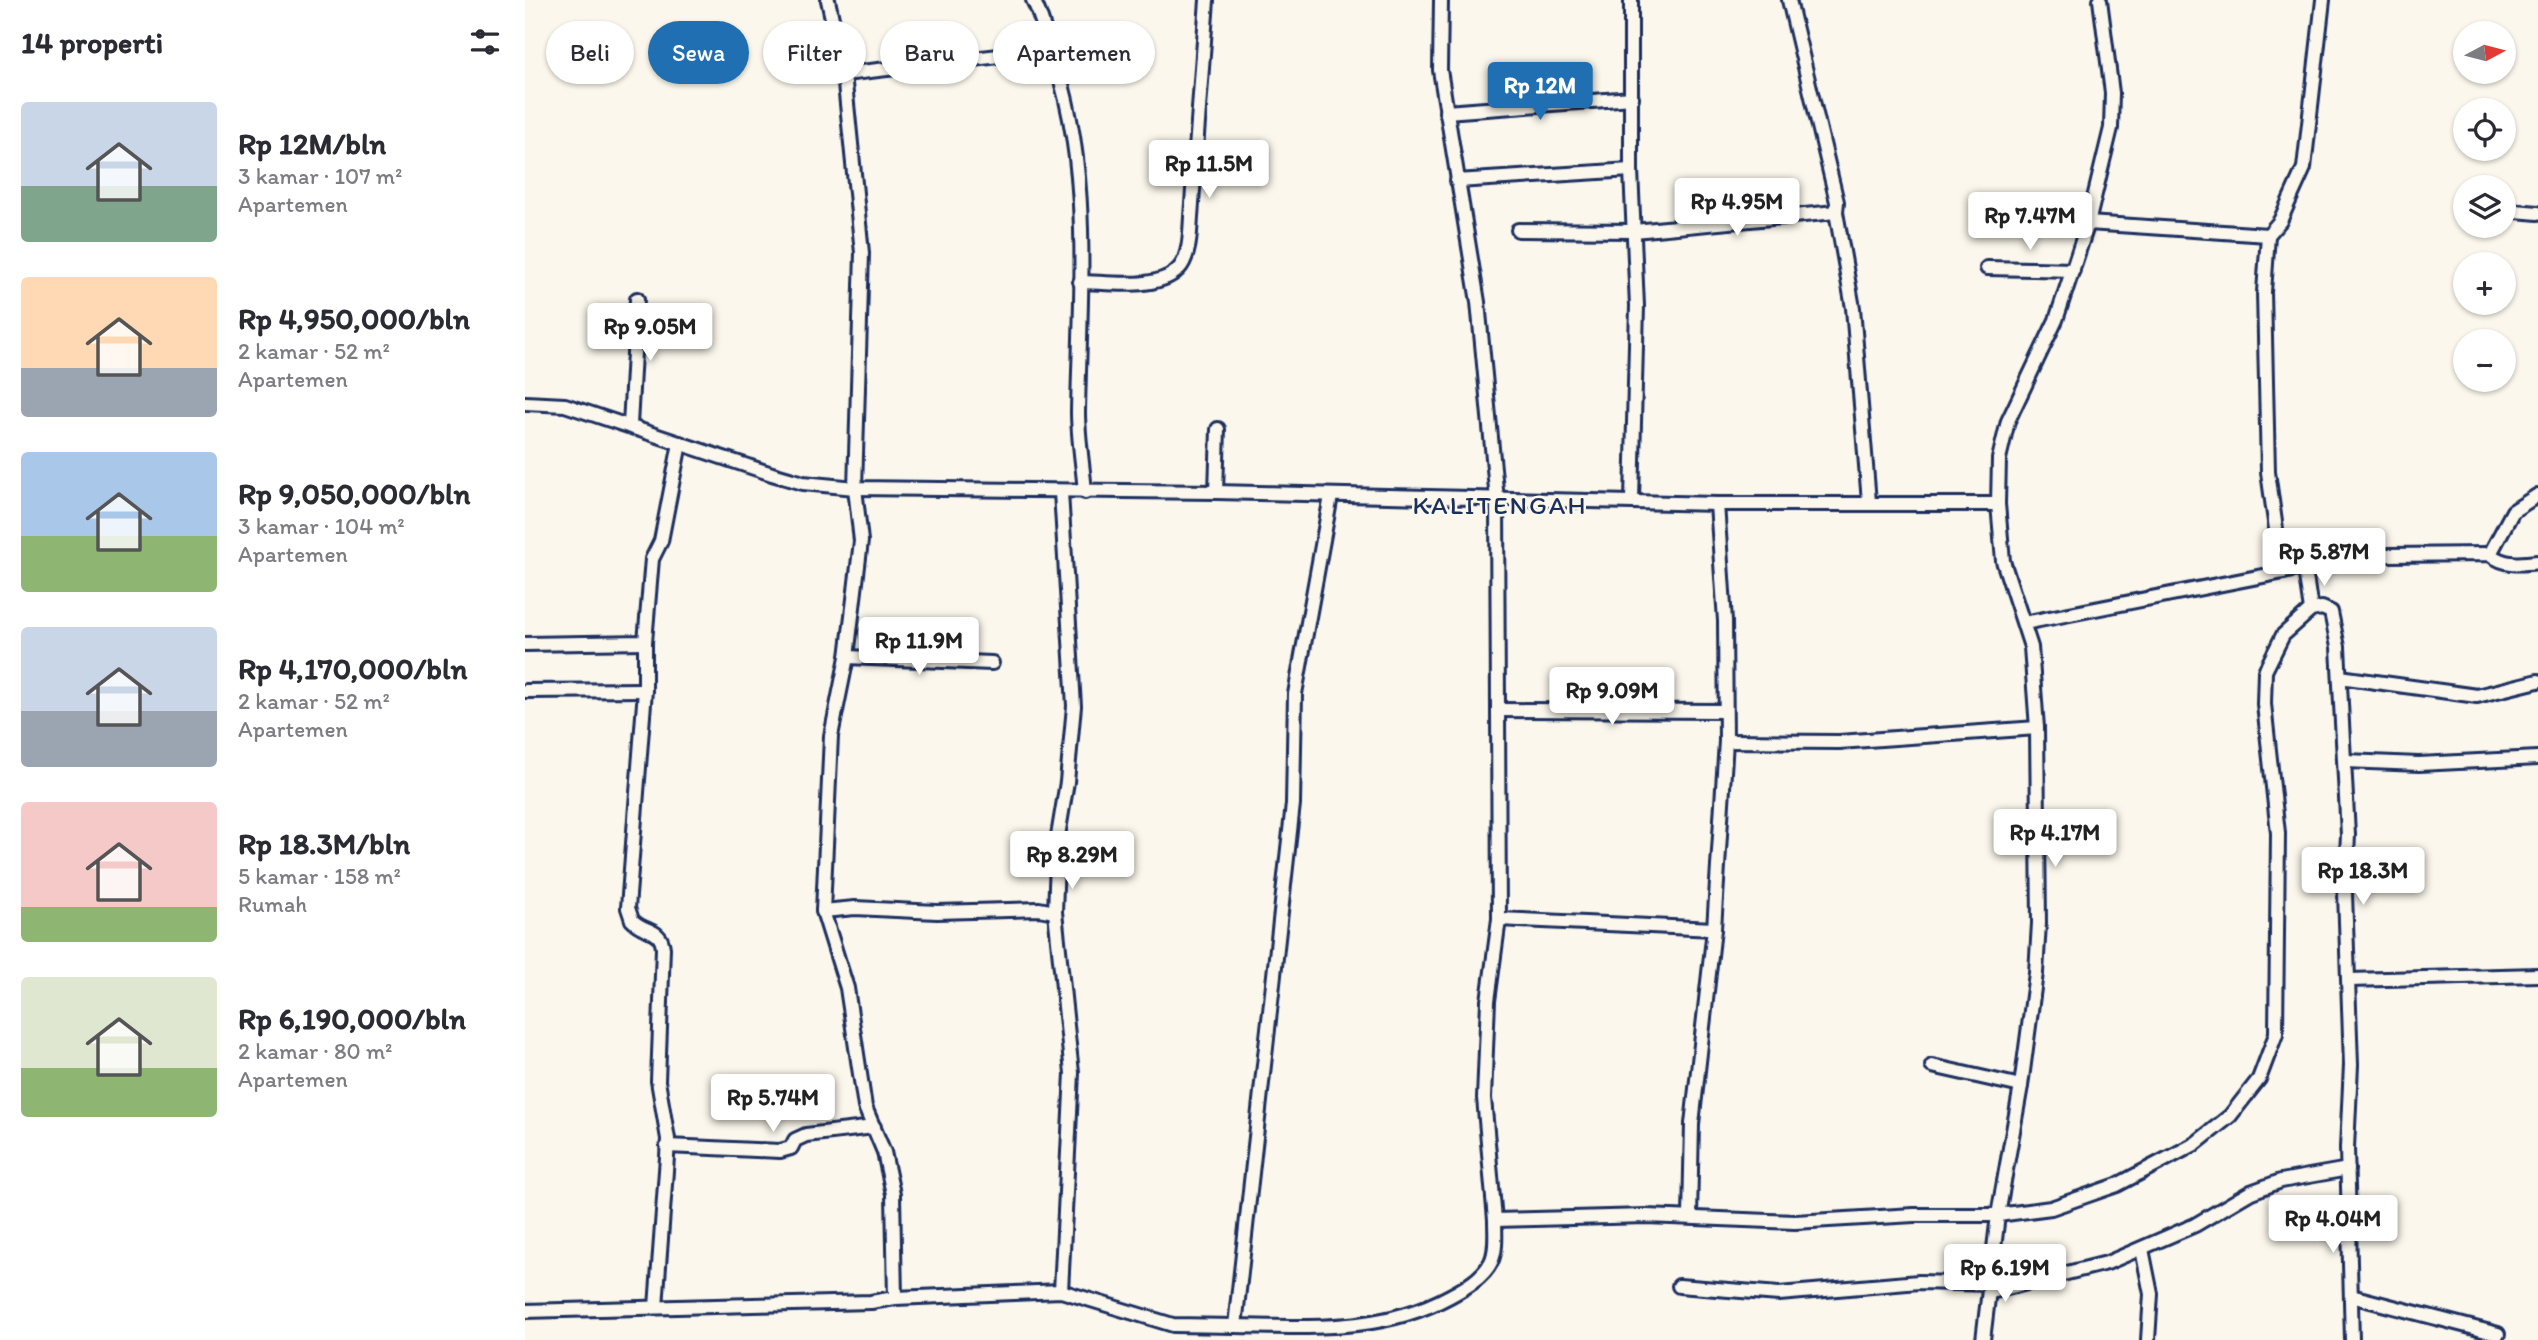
<!DOCTYPE html>
<html lang="id">
<head>
<meta charset="utf-8">
<style>
	:root { --surface:#fff; --page:#f7f7f7; --text:#2b2b33; --muted:#7c7c81; --accent:#1f6fb2 }
	body { margin:0; font-family:Itim,sans-serif; background:var(--page); color:var(--text); height:100vh; display:flex; flex-direction:column; font-size:26px; white-space:nowrap }
	* { box-sizing:border-box; margin:0 }
	p { font-size:23px; color:var(--muted) }
	.icon { flex:none; width:38px; height:38px; fill:none; stroke:currentColor; stroke-width:2; stroke-linecap:round; stroke-linejoin:round }
	.map { position:relative; flex:1; overflow:hidden }
	.sheet { display:flex; flex-direction:column; background:var(--surface); width:525px }
	.sheet>* { flex:none }
	.hud { position:absolute; left:21px; top:21px; width:665px; height:63px; display:flex; gap:14px }
	.needle { width:46px; rotate:83deg }
	.fabs { position:absolute; left:1928px; top:21px; display:grid; gap:14px }
	.fabs a { display:grid; place-items:center; width:63px; height:63px; border-radius:50%; background:var(--surface); box-shadow:0 2px 5px #0004; font-size:35px }
	.price { position:absolute; translate:-50% -60px; padding:0 16px; border-radius:7px; background:#fff; color:#222; font-size:23px; line-height:46px; filter:drop-shadow(0 2px 4px #0008) }
	.price::after { content:''; position:absolute; left:50%; top:42px; width:21px; height:16px; margin-left:-10px; background:inherit; clip-path:polygon(0 0,100% 0,50% 100%) }
	.price.on { background:var(--accent); color:#fff }
	ul { padding:0; list-style:none }
	li { display:flex; align-items:center; gap:21px; height:175px; padding:0 21px }
	li span { display:grid; place-items:center; flex:none; width:196px; height:140px; border-radius:7px; color:#555 }
	li>.icon { margin-inline-start:auto }
	span .icon { width:84px; height:84px; fill:#fffc; stroke-width:1 }
	li b { font-size:30px }
	h2 { display:flex; justify-content:space-between; align-items:center; height:84px; padding:0 21px; font-size:30px }
	.chip { padding:0 24px; border-radius:32px; background:var(--surface); box-shadow:0 2px 5px #0004; font-size:24px; line-height:63px }
	.chip.on { background:var(--accent); color:#fff }
	main { display:flex; flex:1; min-height:0 }
	.map>svg:first-child { display:block }
</style>
</head>
<body>
<main>
<section class="sheet">
<h2>14 properti<svg class="icon" aria-label="filters" viewBox="0 0 24 24"><path d="M4 7h16M4 17h16"/><circle cx="9" cy="7" r="2"/><circle cx="15" cy="17" r="2"/></svg></h2>
<ul>
<li><span style="background:linear-gradient(#c9d6e8 60%,#7fa58c 0)"><svg class="icon" aria-label="home" viewBox="0 0 24 24"><path d="M3 11l9-7 9 7M6 9v11h12V9"/></svg></span><div><b>Rp 12M/bln</b><p>3 kamar · 107 m²</p><p>Apartemen</p></div></li>
<li><span style="background:linear-gradient(#ffd9b3 65%,#9aa5b1 0)"><svg class="icon" aria-label="home" viewBox="0 0 24 24"><path d="M3 11l9-7 9 7M6 9v11h12V9"/></svg></span><div><b>Rp 4,950,000/bln</b><p>2 kamar · 52 m²</p><p>Apartemen</p></div></li>
<li><span style="background:linear-gradient(#a9c7e8 60%,#8fb573 0)"><svg class="icon" aria-label="home" viewBox="0 0 24 24"><path d="M3 11l9-7 9 7M6 9v11h12V9"/></svg></span><div><b>Rp 9,050,000/bln</b><p>3 kamar · 104 m²</p><p>Apartemen</p></div></li>
<li><span style="background:linear-gradient(#c9d6e8 60%,#9aa5b1 0)"><svg class="icon" aria-label="home" viewBox="0 0 24 24"><path d="M3 11l9-7 9 7M6 9v11h12V9"/></svg></span><div><b>Rp 4,170,000/bln</b><p>2 kamar · 52 m²</p><p>Apartemen</p></div></li>
<li><span style="background:linear-gradient(#f6c9c9 75%,#8fb573 0)"><svg class="icon" aria-label="home" viewBox="0 0 24 24"><path d="M3 11l9-7 9 7M6 9v11h12V9"/></svg></span><div><b>Rp 18.3M/bln</b><p>5 kamar · 158 m²</p><p>Rumah</p></div></li>
<li><span style="background:linear-gradient(#dfe7d0 65%,#8fb573 0)"><svg class="icon" aria-label="home" viewBox="0 0 24 24"><path d="M3 11l9-7 9 7M6 9v11h12V9"/></svg></span><div><b>Rp 6,190,000/bln</b><p>2 kamar · 80 m²</p><p>Apartemen</p></div></li>
</ul>
</section>
<div class="map">
<svg width="2013" height="1340" viewBox="0 0 2013 1340">
	<rect width="100%" height="100%" fill="#fbf7ec"/>
	<filter id="ink" filterUnits="userSpaceOnUse"><feTurbulence type="fractalNoise" baseFrequency=".0143" numOctaves="2"/><feDisplacementMap in="SourceGraphic" scale="14" xChannelSelector="R" yChannelSelector="G"/><feConvolveMatrix kernelMatrix="1 2 1 2 8 2 1 2 1" color-interpolation-filters="sRGB"/></filter>
	<g filter="url(#ink)">
		<g fill="none" stroke-linecap="round" stroke-linejoin="round">
			<!-- minor casing -->
			<g stroke="#1b2f5e" stroke-width="18">
				<g id="minor">
					<polyline points="303,0 319,74 337,253 330,488 336,541 322,657 306,736 298,911 322,988 340,1107 359,1152 368,1194 370,1298"/>
					<path d="M508,0c9,16 11,32 18,50 42,112 29,244 27,362 0,26 5,54 7,80"/>
					<polyline points="916,0 915,70 953,302 972,500 974,919 963,1001 959,1098 970,1220 1121,1216 1270,1222 1389,1215 1473,1215 1526,1208 1592,1185 1670,1144 1705,1116 1734,1079 1751,1034 1753,833 1739,704 1740,671 1758,635 1786,610 1797,608 1806,612 1813,647 1823,835 1820,893 1826,1065 1822,1148 1827,1340"/>
					<polyline points="1106,0 1106,170 1112,306 1107,500"/>
					<polyline points="1264,0 1312,202 1311,212 1328,308 1344,502"/>
					<polyline points="319,74 526,50"/>
					<polyline points="921,112 1107,98"/>
					<polyline points="932,181 1106,170"/>
					<polyline points="1979,210 2013,213"/>
					<polyline points="1563,223 1743,235"/>
					<polyline points="993,230 1109,231 1311,212"/>
					<polyline points="1462,268 1548,270"/>
					<path d="M555,282c28,0 82,10 101,-16 9,-13 9,-34 10,-49l16,-217"/>
					<polyline points="0,403 40,405 247,474 278,483 330,488 691,492 1192,504 1473,504"/>
					<polyline points="105,425 112,299"/>
					<polyline points="691,492 693,429"/>
					<path d="M806,496l-36,198 -2,110 -58,522c75,1 147,7 215,-30 15,-8 33,-18 41,-34 6,-12 4,-29 4,-42"/>
					<polyline points="1965,554 1988,511 2013,495"/>
					<polyline points="1780,570 1786,610"/>
					<polyline points="1757,572 1743,472 1739,292 1743,235 1755,221 1779,168 1798,0"/>
					<path d="M1499,623l300,-59 62,-9 104,-1c14,12 31,10 48,8"/>
					<path d="M120,642v48l-17,218 4,12c12,13 29,8 31,28l-5,133 10,58 -1,18 -11,150"/>
					<polyline points="0,644 120,642 127,559 136,541 155,443"/>
					<polyline points="322,657 467,663"/>
					<polyline points="1815,677 1952,696 2013,681"/>
					<polyline points="0,691 120,690"/>
					<polyline points="973,710 1200,711"/>
					<polyline points="1201,741 1314,742 1512,728"/>
					<polyline points="1821,761 1894,764 2013,758"/>
					<polyline points="298,911 330,908 412,912 514,909 530,912"/>
					<polyline points="974,919 1189,929"/>
					<polyline points="1824,980 2013,975"/>
					<polyline points="1407,1066 1496,1086"/>
					<polyline points="142,1146 255,1151 266,1148 270,1140 281,1135 349,1127"/>
					<polyline points="1165,1217 1167,1124 1189,929 1201,741 1200,621 1192,504"/>
					<polyline points="1617,1249 1626,1294 1623,1340"/>
					<polyline points="1154,1286 1254,1294 1394,1282 1467,1284"/>
					<polyline points="536,1291 547,1073 530,912 533,836 542,782 549,706 536,492"/>
					<polyline points="1466,1292 1582,1263 1670,1225 1726,1192 1756,1181 1823,1169"/>
					<polyline points="1826,1296 1973,1334"/>
					<polyline points="0,1311 346,1302 370,1298 536,1291 648,1325 710,1326"/>
					<polyline points="1458,1340 1473,1215 1496,1086 1511,973 1514,923 1512,728 1506,647 1478,561 1473,504 1474,459 1483,421 1531,320 1563,223 1586,128 1587,93 1575,0"/>
				</g>
			</g>
			<!-- minor -->
			<use href="#minor" stroke="#fbf7ec" stroke-width="12"/>
		</g>
	</g>
	<g text-anchor="middle" stroke-width="5" stroke-linejoin="round" paint-order="stroke">
		<!-- quarter labels -->
		<g font-size="26" letter-spacing="2" fill="#1b2f5e" stroke="#fbf7ec">
			<text x="975" y="514">KALITENGAH</text>
		</g>
	</g>
</svg>
<div class="fabs">
<a><svg class="needle" viewBox="-14 -14 28 28"><path d="M0-13l5 13h-10z" fill="#e53935"/><path d="M0 13l5-13h-10z" fill="#7c7c81"/></svg></a>
<a><svg class="icon" aria-label="locate" viewBox="0 0 24 24"><circle cx="12" cy="12" r="6"/><path d="M12 2v4M12 18v4M2 12h4M18 12h4"/></svg></a>
<a><svg class="icon" aria-label="layers" viewBox="0 0 24 24"><path d="M12 4l9 5-9 5-9-5zM3 14l9 5 9-5"/></svg></a>
<a>+</a>
<a>−</a>
</div>
<b class="price on" style="left:1015px;top:122px">Rp 12M</b>
<b class="price" style="left:684px;top:200px">Rp 11.5M</b>
<b class="price" style="left:1212px;top:238px">Rp 4.95M</b>
<b class="price" style="left:1505px;top:252px">Rp 7.47M</b>
<b class="price" style="left:125px;top:363px">Rp 9.05M</b>
<b class="price" style="left:1799px;top:588px">Rp 5.87M</b>
<b class="price" style="left:394px;top:677px">Rp 11.9M</b>
<b class="price" style="left:1087px;top:727px">Rp 9.09M</b>
<b class="price" style="left:1530px;top:869px">Rp 4.17M</b>
<b class="price" style="left:547px;top:891px">Rp 8.29M</b>
<b class="price" style="left:1838px;top:907px">Rp 18.3M</b>
<b class="price" style="left:248px;top:1134px">Rp 5.74M</b>
<b class="price" style="left:1808px;top:1255px">Rp 4.04M</b>
<b class="price" style="left:1480px;top:1304px">Rp 6.19M</b>
<div class="hud">
<a class="chip">Beli</a>
<a class="chip on">Sewa</a>
<a class="chip">Filter</a>
<a class="chip">Baru</a>
<a class="chip">Apartemen</a>
</div>
</div>
</main>
</body>
</html>
